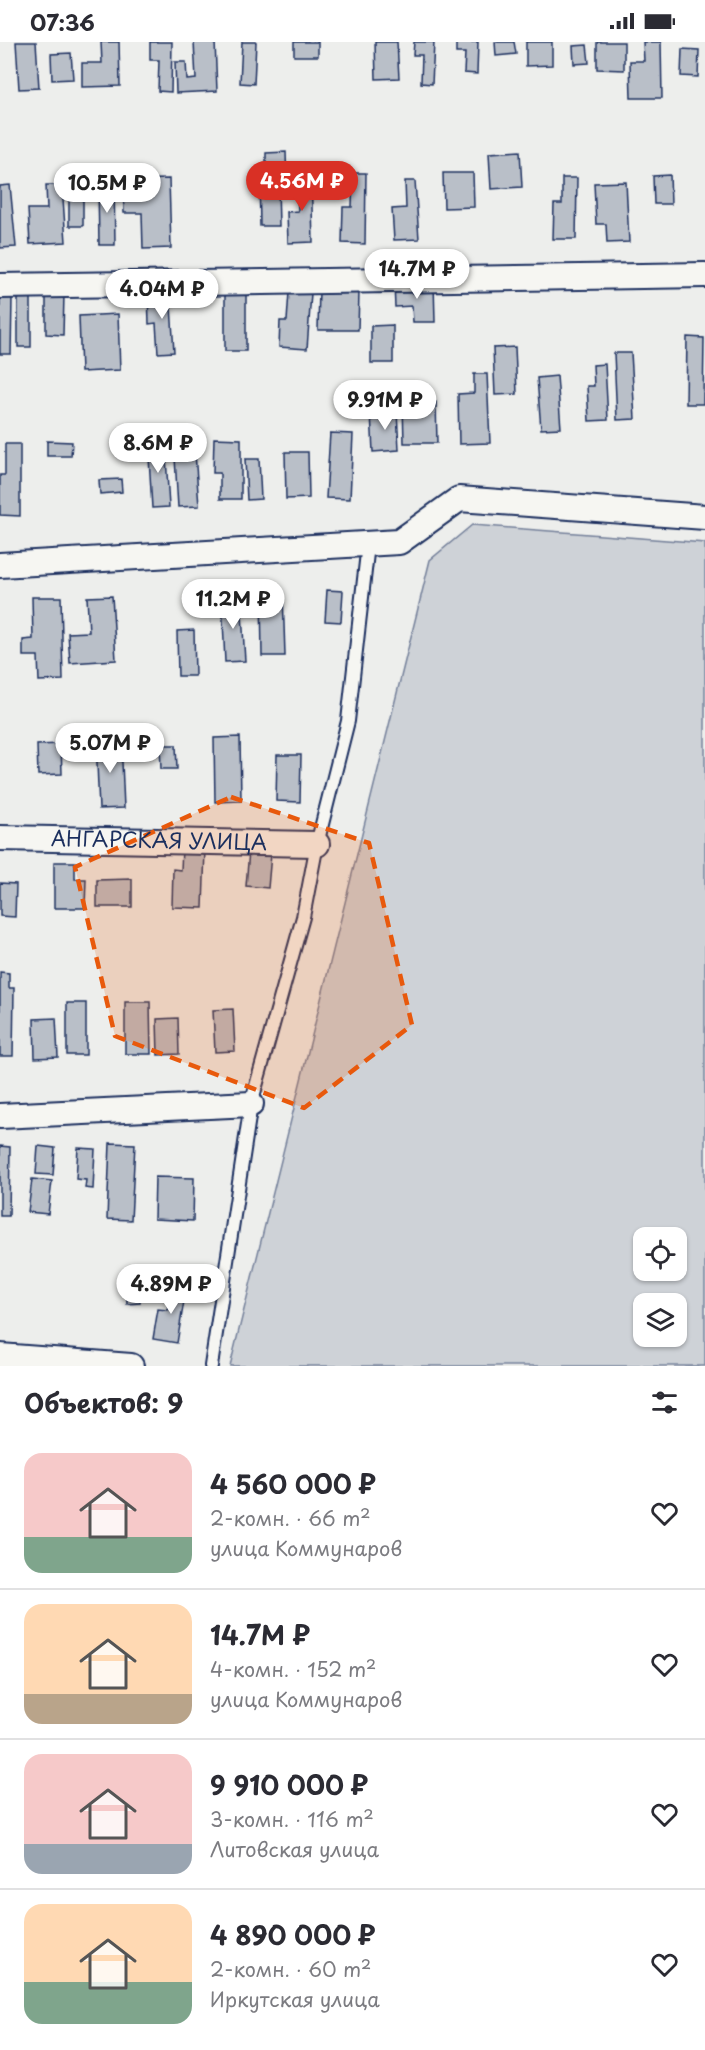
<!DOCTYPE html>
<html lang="ru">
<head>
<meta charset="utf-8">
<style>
	:root { --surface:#fff; --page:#f7f7f7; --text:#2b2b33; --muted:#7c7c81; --line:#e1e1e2; --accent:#d93025 }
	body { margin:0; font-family:"Playpen Sans",sans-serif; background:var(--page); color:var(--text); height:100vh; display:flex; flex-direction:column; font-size:22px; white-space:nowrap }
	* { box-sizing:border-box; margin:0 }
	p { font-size:20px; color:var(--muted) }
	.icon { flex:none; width:33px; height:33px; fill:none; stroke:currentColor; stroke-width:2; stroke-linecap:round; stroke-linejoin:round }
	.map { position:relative; height:1324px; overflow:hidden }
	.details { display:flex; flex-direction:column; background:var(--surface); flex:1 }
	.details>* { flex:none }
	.fabs { position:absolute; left:633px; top:1185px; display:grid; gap:12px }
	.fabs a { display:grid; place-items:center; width:54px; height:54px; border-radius:12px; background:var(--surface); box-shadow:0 2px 4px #0004; font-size:30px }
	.price { position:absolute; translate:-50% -51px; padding:0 14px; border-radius:21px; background:#fff; color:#222; font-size:20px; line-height:39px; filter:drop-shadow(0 2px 3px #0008) }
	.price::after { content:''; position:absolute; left:50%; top:36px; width:18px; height:14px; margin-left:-9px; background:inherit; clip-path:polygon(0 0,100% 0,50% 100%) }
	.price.current { background:var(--accent); color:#fff }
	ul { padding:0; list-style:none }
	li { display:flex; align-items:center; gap:18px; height:150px; padding:0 24px }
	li+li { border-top:2px solid var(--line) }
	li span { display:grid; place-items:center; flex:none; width:168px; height:120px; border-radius:18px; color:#555 }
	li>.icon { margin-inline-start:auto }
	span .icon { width:72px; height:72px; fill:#fffc; stroke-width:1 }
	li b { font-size:26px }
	h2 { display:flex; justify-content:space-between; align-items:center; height:72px; padding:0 24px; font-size:26px }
	.status { display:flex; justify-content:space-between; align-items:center; height:42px; padding:0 30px; background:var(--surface); direction:ltr }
	.status svg { height:16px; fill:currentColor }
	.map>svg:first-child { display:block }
</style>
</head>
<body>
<div class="status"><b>07:36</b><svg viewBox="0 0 49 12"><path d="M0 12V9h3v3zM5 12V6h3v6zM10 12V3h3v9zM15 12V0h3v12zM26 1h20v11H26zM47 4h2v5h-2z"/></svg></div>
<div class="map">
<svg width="705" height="1324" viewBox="0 0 705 1324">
	<rect width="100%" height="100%" fill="#edeeec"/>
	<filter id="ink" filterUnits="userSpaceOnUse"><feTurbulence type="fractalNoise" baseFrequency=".0167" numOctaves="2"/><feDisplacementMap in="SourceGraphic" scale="12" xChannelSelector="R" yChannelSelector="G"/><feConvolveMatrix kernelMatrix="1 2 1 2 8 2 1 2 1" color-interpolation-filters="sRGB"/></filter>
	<g filter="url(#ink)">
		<!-- green -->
		<path fill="#ced2d7" stroke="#74809a" stroke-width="1.5" fill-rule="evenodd" d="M472,483l233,18v823h-475l200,-806zM644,1196h32v32h-32zM644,1262h32v32h-32z"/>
		<!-- building -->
		<g fill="#b9bfc8" stroke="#1b2f5e" stroke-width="1.5">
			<polygon points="16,0 36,0 39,46 19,47"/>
			<polygon points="101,0 119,0 120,44 82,45 82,21 102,21"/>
			<polygon points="150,0 172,0 171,50 158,49 159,18 150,18"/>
			<polygon points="194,0 215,0 217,49 176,51 175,20 186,20 187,38 196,37"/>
			<polygon points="242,0 256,0 254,42 240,41"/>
			<rect x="294" y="0" width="24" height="14"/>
			<polygon points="375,0 397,0 399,36 376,37"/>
			<polygon points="414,0 434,0 432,42 421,41 422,13 413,13"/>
			<polygon points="456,0 478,0 477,32 464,31 465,11 456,11"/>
			<polygon points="495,0 514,0 516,12 496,14"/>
			<polygon points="526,0 552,0 552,23 526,24"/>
			<polygon points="597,0 624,0 624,28 597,27"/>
			<polygon points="643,0 661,0 662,56 631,56 630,19 644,19"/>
			<polygon points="587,3 589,21 574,22 573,4"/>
			<polygon points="682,7 699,8 698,35 681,34"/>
			<polygon points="71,11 73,37 52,38 51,12"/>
			<polygon points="520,109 522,145 491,147 489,111"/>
			<polygon points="286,110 287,144 278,144 279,184 260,184 259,129 266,129 266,111"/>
			<polygon points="296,130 311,130 313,200 288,201 287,170 298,169"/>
			<polygon points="353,131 366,131 365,202 342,201 343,165 352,165"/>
			<polygon points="443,131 473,131 474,165 444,166"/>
			<polygon points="670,133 671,162 654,162 653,134"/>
			<polygon points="562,136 577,136 576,197 553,197 554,162 562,162"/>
			<polygon points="169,137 171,206 143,207 142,171 124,171 123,138"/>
			<polygon points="405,139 415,139 419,197 394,198 392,167 406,166"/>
			<polygon points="114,140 115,203 99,203 98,141"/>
			<polygon points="626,140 629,200 607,201 606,182 596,182 594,141"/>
			<polygon points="10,143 16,205 0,206 0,144"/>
			<polygon points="46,143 62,143 66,200 30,202 28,167 47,167"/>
			<rect x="69" y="152" width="14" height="32"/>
			<polygon points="434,241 435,280 413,280 412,264 395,265 394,242"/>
			<rect x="225" y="248" width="21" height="61"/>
			<polygon points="319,248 359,249 358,288 318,288"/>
			<polygon points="170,249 174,310 158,311 156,281 149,282 148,250"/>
			<rect x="18" y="250" width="13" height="55"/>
			<polygon points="289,250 311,251 307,307 279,305 280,279 287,279"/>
			<polygon points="46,252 64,252 63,293 46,292"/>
			<polygon points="0,255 12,255 11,312 0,312"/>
			<polygon points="118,272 120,328 81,330 79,274"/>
			<polygon points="393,283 393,321 371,321 371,284"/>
			<polygon points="687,295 704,296 703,362 686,362"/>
			<polygon points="515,305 517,352 495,353 493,306"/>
			<polygon points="614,311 631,311 635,377 617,378"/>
			<polygon points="605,322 608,378 589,379 587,344 594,344 593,323"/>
			<polygon points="474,332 487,332 490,401 459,402 458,352 474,351"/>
			<polygon points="557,334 561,386 541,387 537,336"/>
			<polygon points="403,360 436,360 437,401 404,401"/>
			<polygon points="397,369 399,408 373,410 371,370"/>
			<polygon points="330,391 353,392 350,457 326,456"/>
			<polygon points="214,396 241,397 241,457 220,457 220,431 213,431"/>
			<polygon points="165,397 169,465 152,466 148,398"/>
			<polygon points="189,398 190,411 195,411 199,464 178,465 174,399"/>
			<polygon points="47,399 72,400 71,414 47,414"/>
			<polygon points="5,402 20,402 20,474 0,473 0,433 5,433"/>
			<polygon points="285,410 308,410 309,456 286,457"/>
			<polygon points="245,417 259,417 261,457 247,458"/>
			<polygon points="121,437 122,450 100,452 99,438"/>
			<polygon points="327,548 343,549 341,580 325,579"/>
			<polygon points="261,551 283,551 285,614 262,614"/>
			<polygon points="112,554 116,618 70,621 68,591 89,590 87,555"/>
			<polygon points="32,555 61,555 63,638 39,639 38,614 23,614 23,598 33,597"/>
			<polygon points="241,556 245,619 225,620 222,557"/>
			<polygon points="194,588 195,634 178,634 177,589"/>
			<polygon points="240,695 241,759 215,760 214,696"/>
			<polygon points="121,697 124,766 99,767 96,698"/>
			<polygon points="61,702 62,732 38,733 37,703"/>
			<polygon points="160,703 176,703 177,727 161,727"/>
			<polygon points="277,713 301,713 300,760 276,759"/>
			<polygon points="182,807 205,807 203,866 172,865 173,827 181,828"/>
			<polygon points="249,809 271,812 268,846 246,844"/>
			<polygon points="54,820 75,820 75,837 86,837 85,866 54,866"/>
			<polygon points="132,837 132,865 97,865 97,838"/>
			<polygon points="0,841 16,842 15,875 0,874"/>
			<polygon points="0,930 9,931 9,946 14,946 13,1014 0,1014"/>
			<polygon points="125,960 150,960 151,1012 125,1012"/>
			<rect x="67" y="961" width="19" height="52"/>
			<polygon points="233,967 235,1009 215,1010 213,968"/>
			<polygon points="56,976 58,1015 35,1016 34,977"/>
			<polygon points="178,976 179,1012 158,1013 157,977"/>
			<polygon points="110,1101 135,1102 131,1178 107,1177"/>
			<polygon points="0,1104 10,1105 9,1174 0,1174"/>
			<polygon points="38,1104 55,1106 53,1133 36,1132"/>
			<polygon points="78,1106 95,1107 93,1147 85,1146 86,1138 76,1137"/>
			<polygon points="155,1135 194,1136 193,1179 154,1177"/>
			<polygon points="32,1137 52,1139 48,1172 28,1170"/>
			<polygon points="147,1228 148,1240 140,1239 140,1261 127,1262 126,1229"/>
			<polygon points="173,1239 187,1241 177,1301 153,1297 158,1267 168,1268"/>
		</g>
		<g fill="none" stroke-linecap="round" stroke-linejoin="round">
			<!-- lane casing -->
			<g stroke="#1b2f5e" stroke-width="16">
				<polyline id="lane" points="211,1324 251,1062 303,875 317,802 348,679 368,502"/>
			</g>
			<!-- street casing -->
			<g stroke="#1b2f5e" stroke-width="28">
				<g id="street">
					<polyline points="0,244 705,233"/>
					<polyline points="0,523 399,500 459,457 705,475"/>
					<path id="s1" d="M0,796l317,6"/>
					<polyline points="0,1074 251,1062"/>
					<polyline points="0,1314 131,1324"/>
				</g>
			</g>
			<!-- lane -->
			<use href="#lane" stroke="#f6f6f2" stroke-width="12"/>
			<!-- street -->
			<use href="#street" stroke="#f6f6f2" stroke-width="24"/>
		</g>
	</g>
	<!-- marked area -->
	<path fill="#e8590c" fill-opacity="0.2" stroke="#e8590c" stroke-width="4.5" stroke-dasharray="12 8" stroke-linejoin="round" d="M231,755l138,46 43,182 -108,83 -189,-72 -40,-169z"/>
	<g text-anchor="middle" stroke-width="4.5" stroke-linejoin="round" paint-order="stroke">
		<!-- street labels -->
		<g font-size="21" fill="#1b2f5e" stroke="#f6f6f2">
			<text dy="7" stroke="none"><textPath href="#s1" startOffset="159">АНГАРСКАЯ УЛИЦА</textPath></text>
		</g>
	</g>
</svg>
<div class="fabs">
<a><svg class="icon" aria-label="locate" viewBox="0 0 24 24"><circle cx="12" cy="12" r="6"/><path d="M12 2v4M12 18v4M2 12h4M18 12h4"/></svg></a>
<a><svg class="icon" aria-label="layers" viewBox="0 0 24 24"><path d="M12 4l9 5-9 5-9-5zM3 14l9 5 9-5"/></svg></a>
</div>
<b class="price current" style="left:302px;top:170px">4.56M ₽</b>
<b class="price" style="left:107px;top:172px">10.5M ₽</b>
<b class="price" style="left:417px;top:258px">14.7M ₽</b>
<b class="price" style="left:162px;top:278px">4.04M ₽</b>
<b class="price" style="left:385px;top:389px">9.91M ₽</b>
<b class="price" style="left:158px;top:432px">8.6M ₽</b>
<b class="price" style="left:233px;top:588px">11.2M ₽</b>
<b class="price" style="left:110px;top:732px">5.07M ₽</b>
<b class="price" style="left:171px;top:1273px">4.89M ₽</b>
</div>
<section class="details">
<h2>Объектов: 9<svg class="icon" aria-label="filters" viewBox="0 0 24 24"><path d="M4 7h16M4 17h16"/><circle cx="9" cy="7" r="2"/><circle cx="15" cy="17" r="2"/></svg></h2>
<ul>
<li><span style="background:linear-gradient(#f6c9c9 70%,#7fa58c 0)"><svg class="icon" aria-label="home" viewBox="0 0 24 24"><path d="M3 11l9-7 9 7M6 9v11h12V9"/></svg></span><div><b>4 560 000 ₽</b><p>2-комн. · 66 m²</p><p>улица Коммунаров</p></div><svg class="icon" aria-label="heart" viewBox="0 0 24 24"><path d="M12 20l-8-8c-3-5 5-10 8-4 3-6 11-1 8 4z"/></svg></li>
<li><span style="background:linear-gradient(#ffd9b3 75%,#b9a48a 0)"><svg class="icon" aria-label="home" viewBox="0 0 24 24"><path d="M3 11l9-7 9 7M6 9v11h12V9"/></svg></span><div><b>14.7M ₽</b><p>4-комн. · 152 m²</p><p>улица Коммунаров</p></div><svg class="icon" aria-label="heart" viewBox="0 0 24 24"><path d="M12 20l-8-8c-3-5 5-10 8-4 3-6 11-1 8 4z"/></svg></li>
<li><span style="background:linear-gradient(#f6c9c9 75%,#9aa5b1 0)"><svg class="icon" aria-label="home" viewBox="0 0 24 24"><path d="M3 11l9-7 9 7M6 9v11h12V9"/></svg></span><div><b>9 910 000 ₽</b><p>3-комн. · 116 m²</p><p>Литовская улица</p></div><svg class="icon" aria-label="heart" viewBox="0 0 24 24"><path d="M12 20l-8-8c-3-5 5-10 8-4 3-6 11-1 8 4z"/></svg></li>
<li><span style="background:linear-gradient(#ffd9b3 65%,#7fa58c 0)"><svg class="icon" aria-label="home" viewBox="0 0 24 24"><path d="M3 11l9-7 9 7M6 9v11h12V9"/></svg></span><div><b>4 890 000 ₽</b><p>2-комн. · 60 m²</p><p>Иркутская улица</p></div><svg class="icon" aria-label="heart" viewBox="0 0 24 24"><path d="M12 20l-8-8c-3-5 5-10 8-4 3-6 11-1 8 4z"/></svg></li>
</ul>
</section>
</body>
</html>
